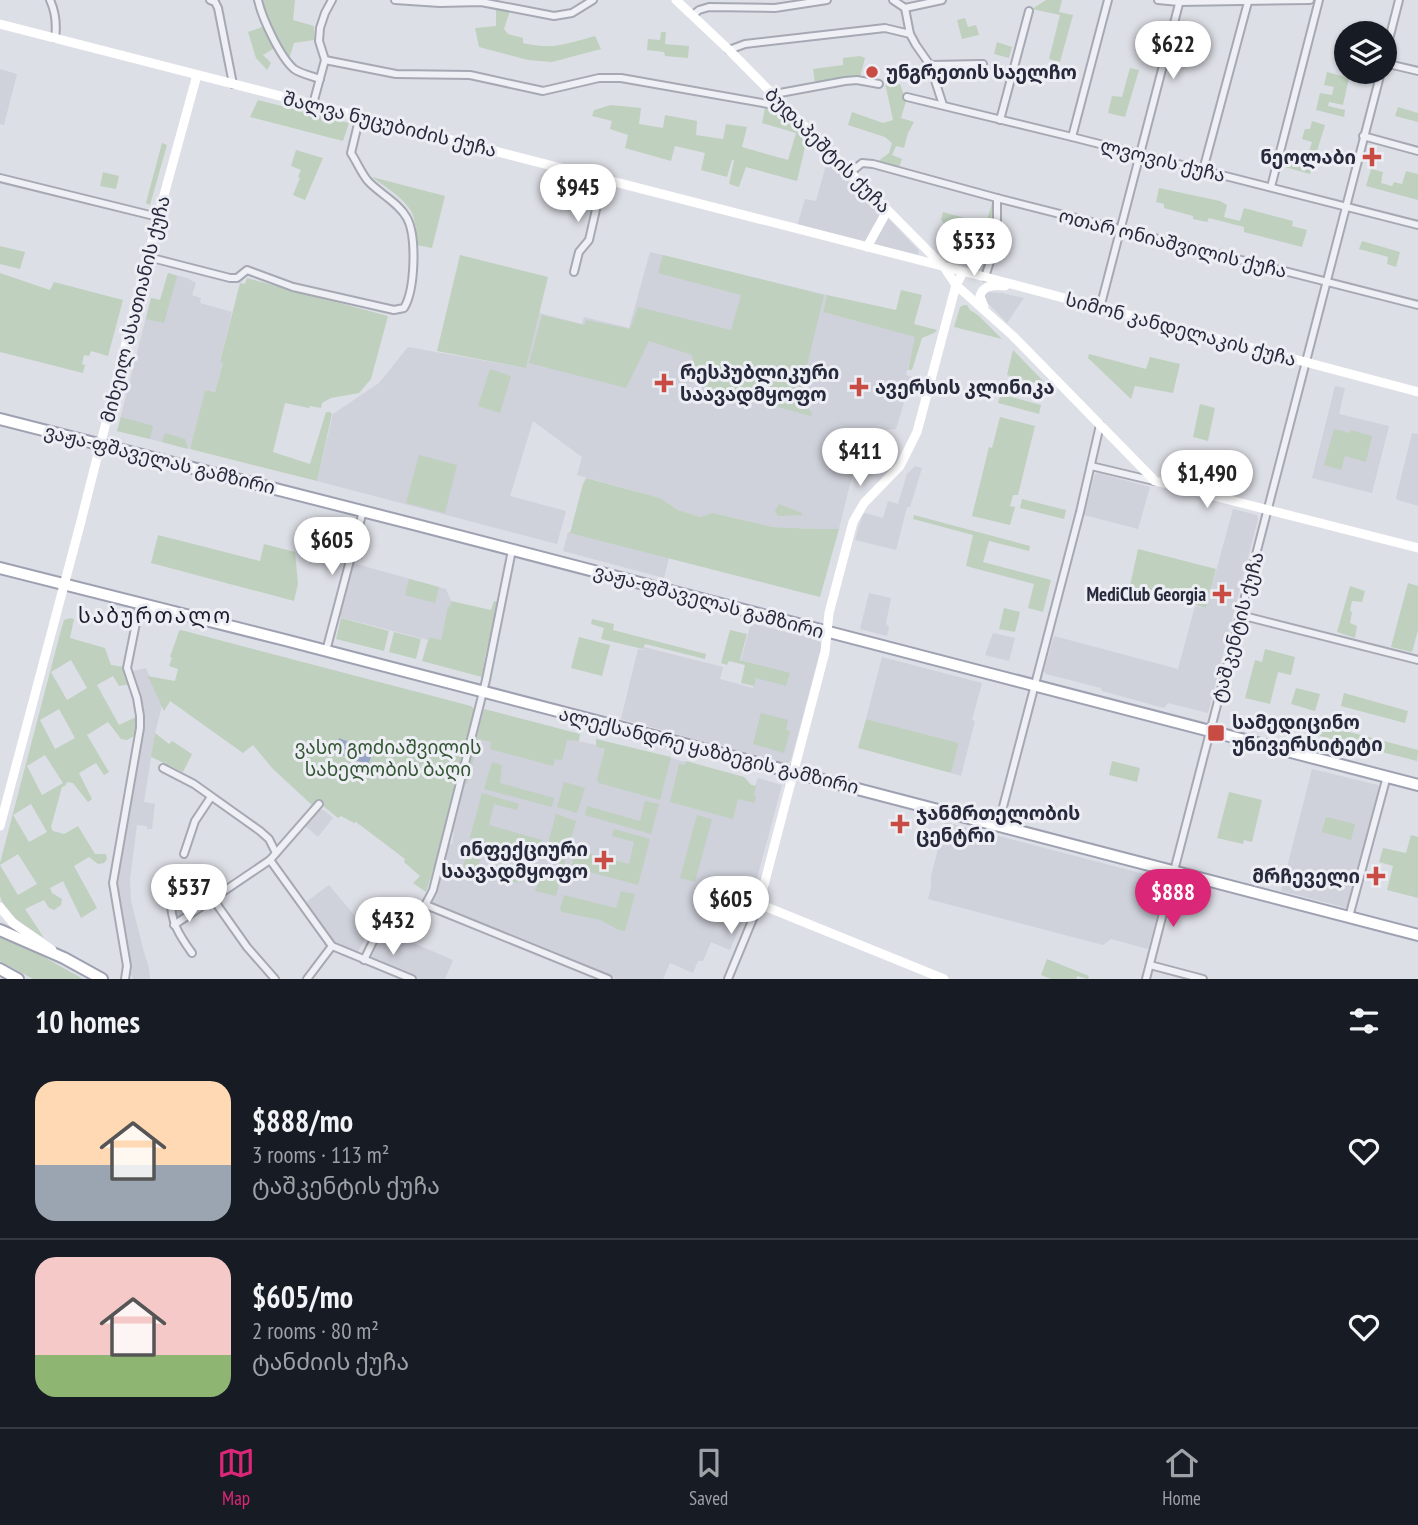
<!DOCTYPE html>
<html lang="en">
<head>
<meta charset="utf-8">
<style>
	:root { --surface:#171b24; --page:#20242c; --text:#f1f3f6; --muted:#9ea1a6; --line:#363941; --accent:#db2777 }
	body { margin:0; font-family:"PT Sans Narrow","Noto Sans Georgian",sans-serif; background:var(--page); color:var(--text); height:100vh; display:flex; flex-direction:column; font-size:26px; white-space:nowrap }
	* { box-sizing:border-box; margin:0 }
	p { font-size:23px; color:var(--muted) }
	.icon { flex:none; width:38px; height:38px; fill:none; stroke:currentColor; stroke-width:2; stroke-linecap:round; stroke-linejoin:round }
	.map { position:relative; height:979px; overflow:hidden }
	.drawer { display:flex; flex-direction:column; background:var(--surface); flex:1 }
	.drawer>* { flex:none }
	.fabs { position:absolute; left:1334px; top:21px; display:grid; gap:14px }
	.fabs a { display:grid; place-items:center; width:63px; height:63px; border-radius:50%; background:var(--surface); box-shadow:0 2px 5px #0004; font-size:35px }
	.price { position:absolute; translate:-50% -60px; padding:0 16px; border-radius:24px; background:#fff; color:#222; font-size:23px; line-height:46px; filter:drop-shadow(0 2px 4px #0008) }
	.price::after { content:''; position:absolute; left:50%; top:42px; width:21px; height:16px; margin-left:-10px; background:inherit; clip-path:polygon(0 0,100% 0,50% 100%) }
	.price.active { background:var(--accent); color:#fff }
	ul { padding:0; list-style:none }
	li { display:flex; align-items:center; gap:21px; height:175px; padding:0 35px }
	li+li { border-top:2px solid var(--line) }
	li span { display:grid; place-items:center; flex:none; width:196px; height:140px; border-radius:21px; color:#555 }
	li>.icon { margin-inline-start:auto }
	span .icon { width:84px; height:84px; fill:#fffc; stroke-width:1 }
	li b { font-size:30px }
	h2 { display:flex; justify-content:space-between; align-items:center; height:84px; padding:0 35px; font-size:30px }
	.tab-bar { display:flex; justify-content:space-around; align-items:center; height:98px; border-top:2px solid var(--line); background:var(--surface); font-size:19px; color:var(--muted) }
	.tab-bar a { display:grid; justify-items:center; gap:4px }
	.tab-bar .active { color:var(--accent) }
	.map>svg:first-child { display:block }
</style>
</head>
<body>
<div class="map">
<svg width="1418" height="979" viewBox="0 0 1418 979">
	<rect width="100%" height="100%" fill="#dddfe6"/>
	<!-- built -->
	<g fill="#cfd1db">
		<polygon points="0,69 17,74 4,125 0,124"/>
		<polygon points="828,158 885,215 919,251 918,255 797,226 805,199 816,201"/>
		<polygon points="650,252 827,295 823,312 916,337 906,375 916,378 911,397 906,396 896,429 863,431 839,529 816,529 772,527 713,513 700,517 678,510 660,498 577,475 582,457 533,421 510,496 566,511 557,544 317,481 333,414 379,383 408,347 526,368 539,313 582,324 584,317 629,328"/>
		<polygon points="168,273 187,278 196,283 192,295 201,298 200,303 232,312 220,362 223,363 215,392 205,390 190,449 117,431 151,298 160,300"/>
		<polygon points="986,292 1002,293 1024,298 1007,323 983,298"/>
		<polygon points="1335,386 1345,388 1339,414 1389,426 1372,493 1312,478"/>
		<polygon points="1412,433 1418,434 1418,506 1398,500 1396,498"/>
		<polygon points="915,466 922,468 910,507 907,507 896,550 855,540 862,516 865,513 883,518 888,501 898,504 907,474"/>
		<polygon points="1098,473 1150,487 1138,529 1084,515 1095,474"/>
		<polygon points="1233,509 1257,515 1258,519 1208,713 1168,703 1164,708 1102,691 1101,688 1046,674 1044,671 1054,636 1178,669 1195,606 1206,608"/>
		<polygon points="568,532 669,558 664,578 563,551"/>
		<polygon points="353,563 446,589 451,601 450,607 448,607 441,640 429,637 428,640 339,617"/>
		<polygon points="869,593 891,598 886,623 889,628 887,636 860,629"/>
		<polygon points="751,623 818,640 822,644 791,760 788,764 621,719 638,649 643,650 644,647 723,667 720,679 753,688 760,665 741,660"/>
		<polygon points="993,633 1015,638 1009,661 985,655"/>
		<polygon points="882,657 982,683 972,720 975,721 961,776 951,773 959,743 866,719"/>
		<polygon points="146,668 162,706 155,733 144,802 155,804 152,829 147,829 147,826 137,825 130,879 131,901 144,952 149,968 150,979 133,979 131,975 132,967 119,912 115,883 141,729 129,672"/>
		<polygon points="484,709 553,727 551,735 596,745 596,747 622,754 624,746 744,777 751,785 755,786 758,778 782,785 752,897 730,950 711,942 703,961 698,961 693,973 670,963 663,979 616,979 548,950 431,904 435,890 437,890 442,876 449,844 452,844 454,832 452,831"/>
		<polygon points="1312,769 1378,785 1380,790 1347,908 1281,891"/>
		<polygon points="317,810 324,810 333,818 318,837 304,825"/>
		<polygon points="945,822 1163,879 1166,883 1148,949 1111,939 1103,945 928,899 931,887 931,876"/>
		<polygon points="177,879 209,899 175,921 174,901"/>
		<polygon points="329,885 369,933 356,954 334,945 305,903"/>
		<polygon points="383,930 453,960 445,979 419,979 371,959"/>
	</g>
	<!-- green -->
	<g fill="#bfd0be" fill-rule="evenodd">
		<polygon points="261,0 295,0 293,20 314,26 314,40 294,43 289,59 263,14"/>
		<polygon points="1046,0 1062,0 1059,12 1073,15 1060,62 1049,59 1060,15 1032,9"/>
		<path d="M496,8l14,3 -6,18 4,5 15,4v5c30,7 43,1 72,-7l6,13 -49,13 -24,-2 -49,-13 -4,-19 21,-2z"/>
		<polygon points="965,18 968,27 976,25 979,35 962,39 957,20"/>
		<polygon points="265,26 276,47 263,55 271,63 267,70 256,58 248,32"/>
		<polygon points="661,32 666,32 665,44 689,46 688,58 665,56 664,52 647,50 648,39 660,40"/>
		<polygon points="997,42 1012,47 1009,58 994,54"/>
		<polygon points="860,56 865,58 860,77 815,84 813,69 843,65 843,58"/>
		<polygon points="1130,68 1139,70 1125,117 1108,113 1112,96 1122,97"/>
		<polygon points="1327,72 1349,78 1343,105 1329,102 1328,106 1345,110 1344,117 1316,110 1320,93 1332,95 1334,87 1324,85"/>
		<polygon points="885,83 900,84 906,101 901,118 914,122 908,133 904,148 896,146 892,155 902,159 899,167 877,162 889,153 892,143 885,137 848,125 852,112 883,123 893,120"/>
		<polygon points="258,100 349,123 343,141 250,117"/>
		<polygon points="611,105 641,108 639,124 663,128 665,115 697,121 696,135 723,139 726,124 747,127 742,147 788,160 796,133 762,123 765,108 775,109 807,139 797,181 746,167 739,187 729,184 734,160 732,160 727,177 701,170 705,153 675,146 671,161 625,148 628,135 610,129 612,121 592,116 594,110"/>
		<polygon points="1398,107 1418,113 1418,122 1395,116"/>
		<polygon points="1312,121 1325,125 1310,174 1285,167 1288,155 1306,160 1312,142 1302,139 1305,129 1310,129"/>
		<polygon points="162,143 167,145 150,205 146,203"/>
		<polygon points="296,150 323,158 305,200 293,195 300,178 298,177 301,170 291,166"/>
		<polygon points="1371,169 1383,172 1381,183 1392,186 1394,182 1402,184 1406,171 1418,174 1418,200 1366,186"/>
		<polygon points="103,172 119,176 116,189 100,186"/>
		<path d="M372,177l73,19 -13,52 -15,-3c-1,-11 -1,-25 -6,-34 -8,-14 -26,-24 -39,-34z"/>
		<polygon points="1159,188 1220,201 1227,205 1224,217 1240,221 1244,208 1293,221 1292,226 1307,230 1302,247 1244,232 1244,227 1209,218 1207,222 1193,219 1193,216 1164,208 1164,204 1156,202"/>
		<polygon points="993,200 990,242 952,232 941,220 943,212 986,224"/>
		<polygon points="1362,241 1400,252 1396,267 1387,264 1388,257 1359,249"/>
		<polygon points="0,246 25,252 20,269 0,264"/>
		<polygon points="460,255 548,277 526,368 437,351"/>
		<polygon points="663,255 824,295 799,398 812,413 811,416 698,385 692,355 649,341 626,388 529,363 542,315 584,325 586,320 630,329 638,307 731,330 741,295 658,273"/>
		<polygon points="0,273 50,290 54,282 123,300 108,356 91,351 89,356 84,355 82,364 85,365 83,373 0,352"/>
		<polygon points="168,273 177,276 164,323 146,319 151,298 160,300"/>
		<polygon points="247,278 388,316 371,379 359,393 331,398 322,403 321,408 310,406 309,408 285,403 273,452 310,464 326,412 330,412 332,414 317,481 190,449 205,390 215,392 223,363 220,362 240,283 245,284"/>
		<polygon points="901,290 922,295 914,324 937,330 934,333 922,338 912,370 908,370 915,337 823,312 827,295 896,310"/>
		<polygon points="964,305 967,305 970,310 978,315 1002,339 954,327 960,307"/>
		<polygon points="1013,350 1049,387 1007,375"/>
		<polygon points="1089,354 1146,369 1150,357 1180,364 1173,393 1135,386 1131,399 1088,358"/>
		<polygon points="490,369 511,376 500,413 478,406"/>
		<polygon points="1001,394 1041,405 1039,414 998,403"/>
		<polygon points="1200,404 1215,408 1208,441 1193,437"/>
		<polygon points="121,417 153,426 150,439 117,431"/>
		<polygon points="1000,417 1035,426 1018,495 1013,495 1010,506 1015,507 1010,525 972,516 989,447 992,448"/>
		<polygon points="1334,429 1350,433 1351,430 1372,436 1366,462 1345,456 1341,470 1324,465"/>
		<polygon points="165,433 185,439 188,449 162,442"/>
		<polygon points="419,455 457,465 445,513 406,503"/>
		<polygon points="586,478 660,498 678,510 700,517 713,513 772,527 816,529 839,529 820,597 570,533 583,484"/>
		<polygon points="1022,499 1066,510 1064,519 1020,508"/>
		<polygon points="779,504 802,513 802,515 778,516 775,511"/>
		<polygon points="914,515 1030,546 1029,551 989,541 983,562 1051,580 1043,612 1028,608 1034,584 966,566 973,535 913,519"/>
		<polygon points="158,535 260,561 264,544 295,552 298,584 294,601 151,563"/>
		<polygon points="1138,549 1216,569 1206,608 1130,586"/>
		<polygon points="409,579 439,587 435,603 405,595"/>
		<polygon points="1408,583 1418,586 1418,630 1412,652 1391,647"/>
		<polygon points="1350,586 1365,591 1362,602 1352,601 1350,611 1352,612 1350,623 1357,626 1355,638 1337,632"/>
		<polygon points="451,601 491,610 494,601 498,602 485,657 482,677 422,661 429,637 441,640 448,606 450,607"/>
		<polygon points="1004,608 1020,612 1015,632 999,629"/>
		<path d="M70,618l4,1 -4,19 35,10 6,17 13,2 6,17 -11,2 -6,-10 -16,9 22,40 19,-9 -2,19 -9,5 -6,-1 -13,-17 -21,13 22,37 -5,3 -8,-12 -17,10 13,26 -4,3 -15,-19 -6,-1 -1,3 -4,2 -11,40 2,4 11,3 14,-8 17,28h11l1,5 -3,4 -6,1 -9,-7 -15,9 23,42 -16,10 -18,-37 -13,7 2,5 10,6 -1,6 -7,5 -5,-2 -5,-8 -19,9 19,29c-15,-10 -38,-22 -44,-42 0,-9 0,-23 0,-33l61,-233 3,-10zM71,660l16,28 -20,12 -16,-28zM59,709l16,29 -20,11 -15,-29zM45,755l18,28 -21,12 -15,-29zM31,804l16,28 -18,10 -16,-27zM18,854l19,30 -19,11 -18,-30z"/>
		<polygon points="341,618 389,631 384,651 336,639"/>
		<polygon points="592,619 614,624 613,630 706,654 705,659 645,644 643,649 601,639 604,628 591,624"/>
		<polygon points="181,630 471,706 475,710 450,816 426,892 413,883 420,876 404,862 405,859 356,822 354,823 341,816 338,818 318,802 314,807 273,769 253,745 243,753 170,701 164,711 148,676 175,681 178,669 169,666 172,658 170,657 179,631"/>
		<polygon points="730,630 747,634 740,660 790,673 786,686 756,678 754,686 741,683 745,665 729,661 727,665 721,663"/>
		<polygon points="394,632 421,639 416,659 389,652"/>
		<polygon points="579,637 610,645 602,676 571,668"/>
		<polygon points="1265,649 1295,657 1291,675 1278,672 1270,704 1245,698 1255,660 1262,662"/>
		<polygon points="1296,688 1320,694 1315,711 1291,704"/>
		<polygon points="1344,693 1408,711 1405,723 1341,706"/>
		<polygon points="484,709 580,734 579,741 567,740 562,760 555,759 553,766 490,749 491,742 479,739 467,784 465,783"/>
		<polygon points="761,713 788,720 786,730 790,731 784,753 753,744"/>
		<polygon points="866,719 959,743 951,773 858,748"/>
		<polygon points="1315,723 1418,750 1417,761 1312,734"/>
		<polygon points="155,733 169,744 172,741 192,754 183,772 151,757"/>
		<polygon points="596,739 671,757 660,800 599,783 597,779 605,749 596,747"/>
		<polygon points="686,761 744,777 751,785 756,786 754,795 756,796 755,803 738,799 733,819 670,802 679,764 685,765"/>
		<polygon points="1112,761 1140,768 1137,782 1109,775"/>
		<polygon points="492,762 502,765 500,783 554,798 552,807 484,789"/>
		<polygon points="564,782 585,788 577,813 557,807"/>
		<polygon points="1229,792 1262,800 1252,842 1244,840 1243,844 1217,838"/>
		<polygon points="482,793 519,804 517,810 494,804 489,825 542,840 538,856 536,857 471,839 470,837"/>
		<polygon points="645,801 659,804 651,834 585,815 587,806 640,821"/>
		<polygon points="556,814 576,821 564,865 544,858"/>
		<polygon points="697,815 712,819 695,882 680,878"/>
		<polygon points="1326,817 1355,824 1351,840 1322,832"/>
		<polygon points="614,829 650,839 638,885 571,867 576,850 629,864 634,842 612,836"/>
		<polygon points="1411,835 1418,837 1418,898 1387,890 1393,866 1379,862 1383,848 1406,853"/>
		<polygon points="468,850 481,853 478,869 529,884 518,881 517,883 491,876 490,881 460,871 459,866 463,867"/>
		<polygon points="542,869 561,875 556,896 535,891"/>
		<polygon points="621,891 635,894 625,931 619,930 600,920 562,912 560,909 564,895 616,908"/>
		<polygon points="0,936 19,943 83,979 33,979 0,961"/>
		<polygon points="1047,959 1089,976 1088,979 1077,976 1076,979 1051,979 1041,975"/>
	</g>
	<!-- water -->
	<polygon fill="#99a5c6" points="339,738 373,752 368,765 334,752"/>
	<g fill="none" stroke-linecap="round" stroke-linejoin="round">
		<!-- minor casing -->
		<g stroke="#a6a9b3" stroke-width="10">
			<g id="minor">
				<path d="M50,0c6,13 7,24 5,38"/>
				<polyline points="210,0 215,2 218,8 233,84"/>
				<path d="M258,0c4,18 22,57 36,69 7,5 18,7 26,10"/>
				<polyline points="395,0 440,3 481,2 554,16 572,13 593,0"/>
				<polyline points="893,0 905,8"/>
				<polyline points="1158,0 1179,2 1310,0"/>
				<polyline points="905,8 910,34 916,45 930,65 943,105"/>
				<polyline points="905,8 942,0"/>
				<polyline points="693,15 699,10 709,7 775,8 827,0"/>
				<polyline points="729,50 745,44 885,28 910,34"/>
				<polyline points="1384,59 1399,0"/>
				<polyline points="325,60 396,74 470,75 543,91 599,78 621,78 785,107"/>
				<polyline points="1384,63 1418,71"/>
				<polyline points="930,65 983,64"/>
				<polyline points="774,96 780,93 845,81 857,80 879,84"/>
				<polyline points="907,97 1072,137 1418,225"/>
				<polyline points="313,104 325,60 319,41 320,28 325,13 332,0"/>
				<polyline points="1000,120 1029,11"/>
				<polyline points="1363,136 1418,151"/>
				<polyline points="1072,137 1108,0"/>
				<polyline points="1203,170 1248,2"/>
				<polyline points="850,173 862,163 873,164 997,198 1418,305"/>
				<polyline points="0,178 158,217"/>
				<polyline points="1271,187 1319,0"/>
				<path d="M148,257l82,21h7l10,-8 46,17 101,23 10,-2c11,-18 13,-71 3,-90 -9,-16 -27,-24 -39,-37 -7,-8 -11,-19 -17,-28l7,-29 4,-7"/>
				<polyline points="574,272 579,252 589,240 603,179"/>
				<polyline points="985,277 997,240 997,198"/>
				<polyline points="1100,308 1180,0"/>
				<polyline points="1091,466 1154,481"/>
				<polyline points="1240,615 1418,660"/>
				<polyline points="326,651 363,511"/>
				<polyline points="163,768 194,784 260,831 269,839 276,853"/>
				<polyline points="998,826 1080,512 1100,425"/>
				<polyline points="184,854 195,821 211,797"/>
				<polyline points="270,860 332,946 412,979"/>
				<path d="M171,898c-1,23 8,37 21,55"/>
				<polyline points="213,899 247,947 275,979"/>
				<polyline points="426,905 608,979"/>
				<polyline points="1349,917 1387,776"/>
				<polyline points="174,925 270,860 319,804"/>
				<path d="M364,960l16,-33c10,0 18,8 29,6 8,-15 17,-28 24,-43l53,-210 26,-130"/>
				<polyline points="1150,965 1203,979"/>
				<polyline points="125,979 127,966 113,883 140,728 140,716 137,698 127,668 140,603"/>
				<polyline points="307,979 332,946"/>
				<polyline points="728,979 759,904"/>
				<polyline points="1146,979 1381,72"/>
			</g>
		</g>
		<!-- primary casing -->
		<g stroke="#9da1b1" stroke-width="14">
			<g id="primary">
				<polyline points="0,419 413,524 1418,785"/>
				<polyline points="0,568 285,640 1418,935"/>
				<polyline points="0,930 64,958 102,979"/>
				<polyline points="0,969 18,979"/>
			</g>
		</g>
		<!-- minor -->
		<use href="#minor" stroke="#eff0f5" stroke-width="6"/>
		<!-- secondary -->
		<g stroke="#fff" stroke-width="9">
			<polyline points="676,0 729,50 944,267 956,285 1013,336 1155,481 1418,548"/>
			<polyline points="0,24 985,277 1418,392"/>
			<polyline points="867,247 887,211"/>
			<path d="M984,307l-4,-11c3,-11 14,-11 25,-10"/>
			<polyline points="0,826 80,525 158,217 197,75"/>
			<polyline points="0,907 13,923 52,950"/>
			<polyline points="944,979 759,904 825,652 829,613 853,522 864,503 900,466 917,432 956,285 963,272"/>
		</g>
		<!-- primary -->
		<use href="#primary" stroke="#fff" stroke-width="10"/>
	</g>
	<!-- markers -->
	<g fill="#c94c44" stroke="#eceef4" stroke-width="2.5">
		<circle cx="872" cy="72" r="7"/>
		<path d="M1368.5 146.5h7v7h7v7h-7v7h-7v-7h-7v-7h7z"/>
		<path d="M660.5 372.5h7v7h7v7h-7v7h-7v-7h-7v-7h7z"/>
		<path d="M855.5 376.5h7v7h7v7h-7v7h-7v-7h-7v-7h7z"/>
		<path d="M1218.5 583.5h7v7h7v7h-7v7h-7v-7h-7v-7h7z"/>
		<rect x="1207" y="724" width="18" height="18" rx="3.5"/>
		<path d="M896.5 813.5h7v7h7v7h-7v7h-7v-7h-7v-7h7z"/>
		<path d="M600.5 849.5h7v7h7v7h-7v7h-7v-7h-7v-7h7z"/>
		<path d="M1372.5 865.5h7v7h7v7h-7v7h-7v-7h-7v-7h7z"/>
	</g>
	<g text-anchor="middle" stroke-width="6" stroke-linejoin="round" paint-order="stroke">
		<!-- poi labels -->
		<g font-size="19" font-weight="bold" fill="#272a3c" stroke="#eceef4" text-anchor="start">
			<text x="886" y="79">უნგრეთის საელჩო</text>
			<text x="1356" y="164" text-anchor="end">ნეოლაბი</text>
			<text x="680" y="379">რესპუბლიკური<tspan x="680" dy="22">საავადმყოფო</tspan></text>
			<text x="875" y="394">ავერსის კლინიკა</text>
			<text x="1206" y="601" text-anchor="end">MediClub Georgia</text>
			<text x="1232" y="729">სამედიცინო<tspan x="1232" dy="22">უნივერსიტეტი</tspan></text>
			<text x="916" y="820">ჯანმრთელობის<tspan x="916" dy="22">ცენტრი</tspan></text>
			<text x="588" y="856" text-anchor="end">ინფექციური<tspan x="588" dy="22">საავადმყოფო</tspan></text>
			<text x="1360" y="883" text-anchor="end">მრჩეველი</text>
		</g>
		<!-- street labels -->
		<g font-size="19" fill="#272a3c" stroke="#eceef4">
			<text transform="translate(390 124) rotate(14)" y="7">შალვა ნუცუბიძის ქუჩა</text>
			<text transform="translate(828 150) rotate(45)" y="7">ბუდაპეშტის ქუჩა</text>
			<text transform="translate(1163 160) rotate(14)" y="7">ლვოვის ქუჩა</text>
			<text transform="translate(1173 243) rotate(14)" y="7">ოთარ ონიაშვილის ქუჩა</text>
			<text transform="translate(135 309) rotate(-76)" y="7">მიხეილ ასათიანის ქუჩა</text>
			<text transform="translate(1181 329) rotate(15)" y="7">სიმონ კანდელაკის ქუჩა</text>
			<text transform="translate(160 459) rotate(14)" y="7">ვაჟა-ფშაველას გამზირი</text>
			<text transform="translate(709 601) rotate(15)" y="7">ვაჟა-ფშაველას გამზირი</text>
			<text transform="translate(1237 627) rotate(-75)" y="7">ტაშკენტის ქუჩა</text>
			<text transform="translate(709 750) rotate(14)" y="7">ალექსანდრე ყაზბეგის გამზირი</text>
		</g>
		<!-- park labels -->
		<g font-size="19" fill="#355735" stroke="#eceef4">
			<text x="388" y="754">ვასო გოძიაშვილის<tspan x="388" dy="22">სახელობის ბაღი</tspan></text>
		</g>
		<!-- neighbourhood labels -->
		<g font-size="21" letter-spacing="2" fill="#191c2d" stroke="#eceef4">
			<text x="155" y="623">საბურთალო</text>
		</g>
	</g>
</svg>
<div class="fabs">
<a><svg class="icon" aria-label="layers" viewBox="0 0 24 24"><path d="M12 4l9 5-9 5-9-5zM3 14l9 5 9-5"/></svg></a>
</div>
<b class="price" style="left:1173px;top:81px">$622</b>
<b class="price" style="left:578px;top:224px">$945</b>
<b class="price" style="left:974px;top:278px">$533</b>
<b class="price" style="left:860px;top:488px">$411</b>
<b class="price" style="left:1207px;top:510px">$1,490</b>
<b class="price" style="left:332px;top:577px">$605</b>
<b class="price" style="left:189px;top:924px">$537</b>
<b class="price active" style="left:1173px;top:929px">$888</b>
<b class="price" style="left:731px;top:936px">$605</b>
<b class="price" style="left:393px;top:957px">$432</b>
</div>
<section class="drawer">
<h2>10 homes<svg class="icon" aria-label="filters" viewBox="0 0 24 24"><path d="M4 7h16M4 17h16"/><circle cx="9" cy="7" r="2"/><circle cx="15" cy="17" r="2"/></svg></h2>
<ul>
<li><span style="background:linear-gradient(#ffd9b3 60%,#9aa5b1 0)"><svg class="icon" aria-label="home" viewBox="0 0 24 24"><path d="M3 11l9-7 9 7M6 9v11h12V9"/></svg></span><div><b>$888/mo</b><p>3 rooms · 113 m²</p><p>ტაშკენტის ქუჩა</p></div><svg class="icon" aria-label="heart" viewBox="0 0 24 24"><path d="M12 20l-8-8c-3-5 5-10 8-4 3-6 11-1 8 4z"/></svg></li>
<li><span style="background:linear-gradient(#f6c9c9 70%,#8fb573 0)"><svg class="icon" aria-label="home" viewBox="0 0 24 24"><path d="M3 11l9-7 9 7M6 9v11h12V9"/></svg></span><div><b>$605/mo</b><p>2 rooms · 80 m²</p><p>ტანძიის ქუჩა</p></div><svg class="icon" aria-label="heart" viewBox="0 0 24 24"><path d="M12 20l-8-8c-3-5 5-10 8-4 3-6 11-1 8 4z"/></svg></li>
</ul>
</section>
<nav class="tab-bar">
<a class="active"><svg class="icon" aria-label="map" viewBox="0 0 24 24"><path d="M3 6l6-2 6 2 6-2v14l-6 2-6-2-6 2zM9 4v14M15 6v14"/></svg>Map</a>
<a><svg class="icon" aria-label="saved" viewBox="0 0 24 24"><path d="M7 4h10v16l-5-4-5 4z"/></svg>Saved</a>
<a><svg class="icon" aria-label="home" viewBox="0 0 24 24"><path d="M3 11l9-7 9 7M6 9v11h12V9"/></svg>Home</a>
</nav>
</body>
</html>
